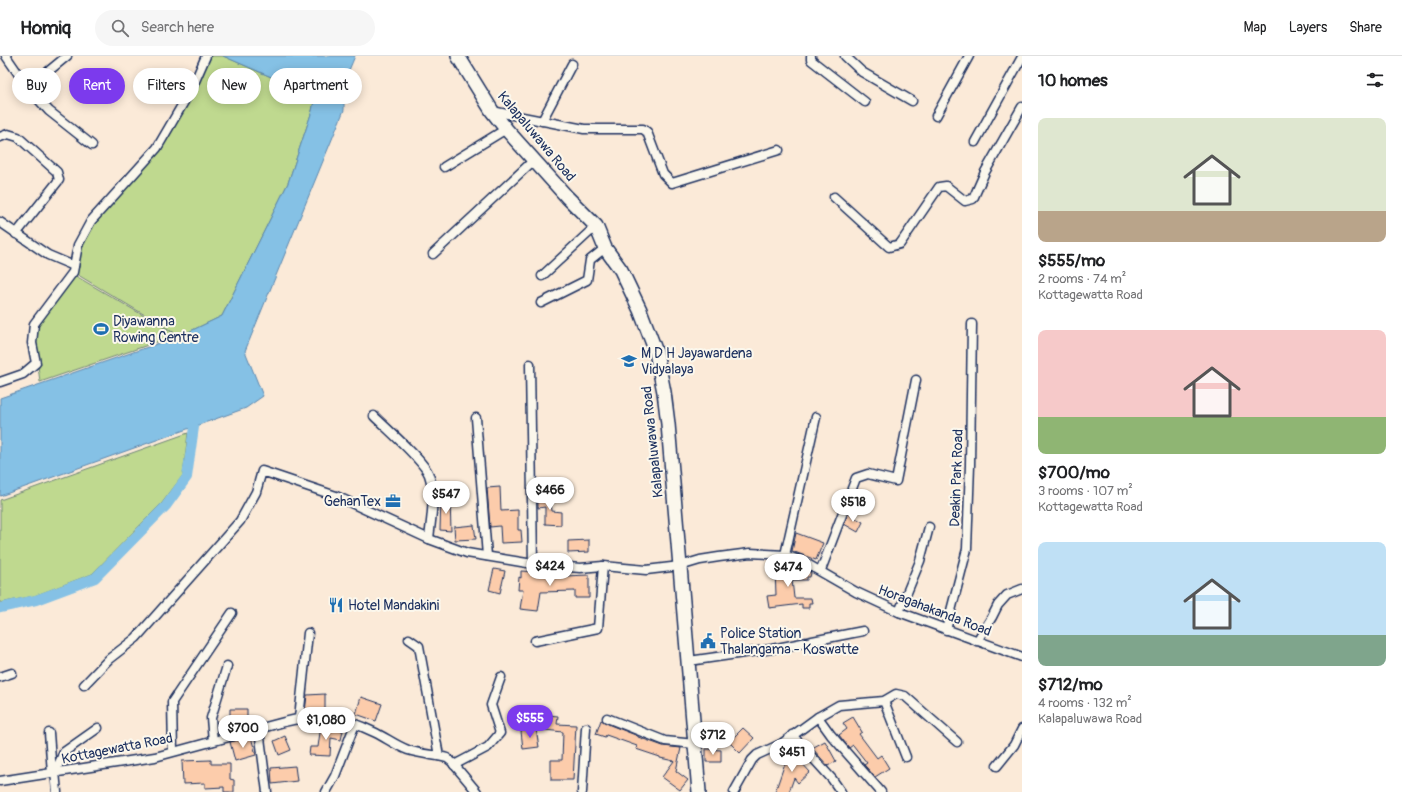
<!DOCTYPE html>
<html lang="en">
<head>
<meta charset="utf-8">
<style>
	:root { --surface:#fff; --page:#f6f6f6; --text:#202124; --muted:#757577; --line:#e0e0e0; --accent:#7c3aed }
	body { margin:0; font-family:Pangolin,sans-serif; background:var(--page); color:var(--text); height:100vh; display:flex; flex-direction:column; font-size:15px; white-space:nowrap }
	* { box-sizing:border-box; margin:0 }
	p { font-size:13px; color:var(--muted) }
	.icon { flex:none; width:22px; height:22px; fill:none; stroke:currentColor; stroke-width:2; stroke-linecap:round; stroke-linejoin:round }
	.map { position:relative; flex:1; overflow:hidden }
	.side { display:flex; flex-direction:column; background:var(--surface); width:380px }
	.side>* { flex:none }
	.hud { position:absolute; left:12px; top:12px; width:380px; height:36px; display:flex; gap:8px }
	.price { position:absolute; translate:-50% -34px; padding:0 9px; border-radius:14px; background:#fff; color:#222; font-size:13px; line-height:26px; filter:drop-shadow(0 1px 2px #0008) }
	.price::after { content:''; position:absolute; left:50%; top:24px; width:12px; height:9px; margin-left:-6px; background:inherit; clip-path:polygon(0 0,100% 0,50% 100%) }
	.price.current { background:var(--accent); color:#fff }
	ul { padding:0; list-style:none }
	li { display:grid; align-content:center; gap:8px; height:212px; padding:0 16px }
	li span { display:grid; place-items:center; height:124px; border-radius:8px; color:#555 }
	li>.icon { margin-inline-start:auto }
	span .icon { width:72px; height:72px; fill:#fffc; stroke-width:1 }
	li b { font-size:17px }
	h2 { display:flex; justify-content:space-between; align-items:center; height:48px; padding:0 16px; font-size:17px }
	.tag { padding:0 14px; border-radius:18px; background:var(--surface); box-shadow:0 2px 10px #0003; font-size:14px; line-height:36px }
	.tag.current { background:var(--accent); color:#fff }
	header { display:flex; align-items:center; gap:24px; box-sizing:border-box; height:56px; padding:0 20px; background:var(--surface); border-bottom:1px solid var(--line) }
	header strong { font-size:19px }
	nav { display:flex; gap:22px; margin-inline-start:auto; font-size:14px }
	.search { width:280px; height:36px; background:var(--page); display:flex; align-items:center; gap:10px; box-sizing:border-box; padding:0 14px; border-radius:22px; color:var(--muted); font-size:15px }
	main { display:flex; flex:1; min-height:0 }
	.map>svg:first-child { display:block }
</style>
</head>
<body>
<header>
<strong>Homiq</strong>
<div class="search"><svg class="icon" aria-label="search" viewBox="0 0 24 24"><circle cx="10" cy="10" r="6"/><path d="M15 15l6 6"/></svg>Search here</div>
<nav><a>Map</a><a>Layers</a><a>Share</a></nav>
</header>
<main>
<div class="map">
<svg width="1022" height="736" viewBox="0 0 1022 736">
	<rect width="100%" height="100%" fill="#fbead8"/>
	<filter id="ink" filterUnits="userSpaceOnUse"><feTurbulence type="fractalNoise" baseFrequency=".025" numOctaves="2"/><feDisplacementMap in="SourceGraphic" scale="8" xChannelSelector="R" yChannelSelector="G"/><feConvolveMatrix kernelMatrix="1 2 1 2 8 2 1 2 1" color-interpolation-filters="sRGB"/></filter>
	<g filter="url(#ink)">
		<!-- green -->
		<g fill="#bfd98f" stroke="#6d8476">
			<polygon points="206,0 223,0 315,40 312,55 288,127 222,260 180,280 73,216 78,189 91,165 157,92"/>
			<polygon points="74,219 177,279 40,326 35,286 36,268"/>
			<polygon points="188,377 183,419 162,447 92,518 34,540 0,547 0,444"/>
		</g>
		<!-- water -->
		<polygon fill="#85c1e5" stroke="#5b87af" points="223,0 355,0 344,26 344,54 245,295 263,340 246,352 0,440 0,342 180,280 222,260 288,127 312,55 315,40"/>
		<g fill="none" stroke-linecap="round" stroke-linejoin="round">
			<!-- canal -->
			<polyline stroke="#85c1e5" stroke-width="10" points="0,552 36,544 95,522 166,450 187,421 194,371"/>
		</g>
		<!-- building -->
		<g fill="#fcccab" stroke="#1b2f5e">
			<polygon points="500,431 501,455 518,454 518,474 521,474 522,486 501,487 500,470 490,471 487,432"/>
			<polygon points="550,437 552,455 561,456 561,469 545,468 545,451 538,452 538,443 545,442 545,438"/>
			<polygon points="441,442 450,442 451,475 440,474"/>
			<polygon points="848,458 863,466 858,476 844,468"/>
			<polygon points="474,469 476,483 455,484 454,471"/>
			<polygon points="796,477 823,487 816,504 792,495"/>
			<polygon points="589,484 589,496 568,497 568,485"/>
			<polygon points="803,512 811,517 810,521 807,521 807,524 792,524 794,542 811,542 812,547 809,547 809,552 802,552 802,548 769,552 767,540 776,539 775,513"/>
			<polygon points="494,513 505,515 500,537 489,534"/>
			<polygon points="521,515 536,516 536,519 564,518 564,520 589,519 589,542 575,542 575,535 541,536 538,555 520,553 523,534 518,534 519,521 521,522"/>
			<polygon points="325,638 325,656 305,656 307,639"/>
			<polygon points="361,641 382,648 376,665 356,658"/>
			<polygon points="230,653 247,653 247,670 230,671"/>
			<polygon points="547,659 558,660 557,668 576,669 573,724 551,724 551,704 562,704 563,676 545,674"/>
			<polygon points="853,661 862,676 859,678 877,702 881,699 889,712 875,721 864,709 867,707 853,689 849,692 839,679 847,673 843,667"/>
			<polygon points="601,664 610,669 638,680 638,681 663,690 681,692 676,715 688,724 680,734 662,721 674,705 660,702 660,701 636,693 637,690 606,679 605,681 596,678"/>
			<polygon points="321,669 334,671 334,674 343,675 341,684 331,682 330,700 309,699 310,691 318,691"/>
			<polygon points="743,672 754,682 740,697 729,686"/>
			<polygon points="536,673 539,691 523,693 521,675"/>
			<polygon points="285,680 291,694 279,699 274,685"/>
			<polygon points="251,681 256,699 235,705 230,686"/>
			<polygon points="825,685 836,705 828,710 812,692"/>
			<polygon points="706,693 721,694 721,706 706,706"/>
			<polygon points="796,695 804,703 801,706 810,716 798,727 794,722 789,736 775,736 784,710 792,703 790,701"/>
			<polygon points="211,704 211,708 230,708 230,723 234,724 234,736 224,736 224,731 205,732 205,727 183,728 182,705"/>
			<polygon points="295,710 297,725 272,728 271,712"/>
		</g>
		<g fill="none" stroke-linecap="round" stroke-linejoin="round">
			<!-- street casing -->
			<g stroke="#1b2f5e" stroke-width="11">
				<g id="street">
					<polyline points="6,0 28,32 49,55 92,89"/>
					<polyline points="811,0 811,4 865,46"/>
					<polyline points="845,0 862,16 912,45"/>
					<polyline points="28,32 67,0"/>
					<polyline points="492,55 584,73 643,73 647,76 663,118 672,127 779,94"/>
					<polyline points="936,60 969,0"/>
					<polyline points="542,65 572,8"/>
					<polyline points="0,81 8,78 18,81 57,116 59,124 16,178"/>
					<polyline points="975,86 1022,1"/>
					<polyline points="444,111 506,73"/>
					<polyline points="834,141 889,191 900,188 939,131 946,130 965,145 973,143 985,116 1022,51"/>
					<polyline points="0,166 48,199 74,210"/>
					<polyline points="433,198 534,104"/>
					<polyline points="542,220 596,170"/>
					<polyline points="541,247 587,224 590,204 605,192"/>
					<polyline points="530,308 533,508"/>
					<polyline points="0,326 23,318 36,307 32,287 34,268 73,216 78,189 91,165 157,92 192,32 206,0"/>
					<path d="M374,360c12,12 50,45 55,59 7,20 2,43 0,64"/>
					<polyline points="476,362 487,500"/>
					<polyline points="785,499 816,361"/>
					<polyline points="821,514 856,422 868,418 896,425 916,324"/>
					<polyline points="899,556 920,505 929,471"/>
					<polyline points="946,574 967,493 970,409 972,268"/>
					<polyline points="409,583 419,590 439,700"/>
					<polyline points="535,585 598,572 603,510"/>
					<polyline points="977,585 992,561 998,549 1007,539 1022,533"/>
					<polyline points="689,605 772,593 863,575"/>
					<polyline points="0,621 12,617"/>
					<polyline points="84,629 109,603 136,582 240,465 256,436 262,415 336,440 429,483 467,497 533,508 580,512 603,510 646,514 680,510 700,504 719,501 750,497 785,499 802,505 856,536 899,556 1022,601"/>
					<polyline points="884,645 906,701"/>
					<polyline points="818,661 831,679 881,736"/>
					<polyline points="299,662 308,577"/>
					<polyline points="607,662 665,685 695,688"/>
					<polyline points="259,674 267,736"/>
					<polyline points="49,677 52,717"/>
					<polyline points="792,679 832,723 841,736"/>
					<polyline points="213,685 211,662 227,610"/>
					<polyline points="173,695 172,646 232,557"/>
					<polyline points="454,709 488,691 500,677 491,649 501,621"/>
					<polyline points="997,710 1014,689 1022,673"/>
					<path d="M0,725l155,-24 129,-35c38,-9 57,-6 92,11 10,5 21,13 32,17 13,4 26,5 39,8l5,4 25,30"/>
					<polyline points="57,736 55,716 64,696 98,672"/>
					<polyline points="326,736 335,720 355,668"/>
					<polyline points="582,736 586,672"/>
					<polyline points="734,736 752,704 757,699 781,688 818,661 839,649 884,645 896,638 905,640 957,686"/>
				</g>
			</g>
			<!-- primary casing -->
			<g stroke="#1b2f5e" stroke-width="16">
				<polyline id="primary" points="458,0 492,55 506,73 567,141 596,170 605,192 621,214 640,254 656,296 664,336 668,368 699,736"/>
			</g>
			<!-- street -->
			<use href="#street" stroke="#fbf7ec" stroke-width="8"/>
			<!-- primary -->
			<use href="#primary" stroke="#fbf7ec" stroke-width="13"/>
		</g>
	</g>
	<!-- icons -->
	<defs>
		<g id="stadium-bare" transform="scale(1.2)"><path d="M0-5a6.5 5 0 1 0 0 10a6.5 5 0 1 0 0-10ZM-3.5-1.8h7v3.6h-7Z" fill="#1f6fb2" stroke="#fbf7ec" stroke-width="2.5" paint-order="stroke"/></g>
		<g id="school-bare" transform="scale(1.2)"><path d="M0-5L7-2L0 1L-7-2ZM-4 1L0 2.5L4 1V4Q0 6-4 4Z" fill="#1f6fb2" stroke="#fbf7ec" stroke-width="2.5" paint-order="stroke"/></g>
		<g id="office-bare" transform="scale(1.2)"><path d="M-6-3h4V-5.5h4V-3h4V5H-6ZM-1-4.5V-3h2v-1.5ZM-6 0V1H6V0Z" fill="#1f6fb2" stroke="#fbf7ec" stroke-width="2.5" paint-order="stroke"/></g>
		<g id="restaurant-bare" transform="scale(1.2)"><path d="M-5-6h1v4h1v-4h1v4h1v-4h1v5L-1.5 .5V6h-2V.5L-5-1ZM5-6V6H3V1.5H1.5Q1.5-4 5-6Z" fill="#1f6fb2" stroke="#fbf7ec" stroke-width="2.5" paint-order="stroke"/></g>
		<g id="civic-bare" transform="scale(1.2)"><path d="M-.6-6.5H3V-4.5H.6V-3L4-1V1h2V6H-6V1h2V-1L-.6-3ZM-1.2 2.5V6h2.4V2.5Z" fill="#1f6fb2" stroke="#fbf7ec" stroke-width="2.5" paint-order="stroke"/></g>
	</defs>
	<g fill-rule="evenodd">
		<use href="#stadium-bare" x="101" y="273"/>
		<use href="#school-bare" x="629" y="305"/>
		<use href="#office-bare" x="393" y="445"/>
		<use href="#restaurant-bare" x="336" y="549"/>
		<use href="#civic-bare" x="708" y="585"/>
	</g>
	<g text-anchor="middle" stroke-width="4" stroke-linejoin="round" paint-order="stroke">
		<!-- street labels -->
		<g font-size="14" fill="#1b2f5e" stroke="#fbf7ec">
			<text transform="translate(537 80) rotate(50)" y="5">Kalapaluwawa Road</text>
			<text transform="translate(652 386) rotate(-96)" y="5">Kalapaluwawa Road</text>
			<text transform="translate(956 422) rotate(-88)" y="5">Deakin Park Road</text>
			<text transform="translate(935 554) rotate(21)" y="5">Horagahakanda Road</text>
			<text transform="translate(117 692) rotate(-11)" y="5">Kottagewatta Road</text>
		</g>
		<!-- poi labels -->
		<g font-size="14" fill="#1b2f5e" stroke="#fbf7ec" text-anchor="start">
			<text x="113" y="270">Diyawanna<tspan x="113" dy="16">Rowing Centre</tspan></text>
			<text x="641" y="302">M D H Jayawardena<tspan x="641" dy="16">Vidyalaya</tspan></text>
			<text x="381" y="450" text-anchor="end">GehanTex</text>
			<text x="348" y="554">Hotel Mandakini</text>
			<text x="720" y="582">Police Station<tspan x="720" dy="16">Thalangama - Koswatte</tspan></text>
		</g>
	</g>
</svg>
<b class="price" style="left:550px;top:455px">$466</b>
<b class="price" style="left:446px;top:459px">$547</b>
<b class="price" style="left:853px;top:467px">$518</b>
<b class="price" style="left:550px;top:531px">$424</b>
<b class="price" style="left:788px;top:532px">$474</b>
<b class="price current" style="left:530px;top:683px">$555</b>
<b class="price" style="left:326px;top:685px">$1,080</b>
<b class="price" style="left:243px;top:693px">$700</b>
<b class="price" style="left:713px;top:700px">$712</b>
<b class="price" style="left:792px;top:717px">$451</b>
<div class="hud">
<a class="tag">Buy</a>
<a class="tag current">Rent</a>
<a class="tag">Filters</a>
<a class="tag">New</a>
<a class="tag">Apartment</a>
</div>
</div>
<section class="side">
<h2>10 homes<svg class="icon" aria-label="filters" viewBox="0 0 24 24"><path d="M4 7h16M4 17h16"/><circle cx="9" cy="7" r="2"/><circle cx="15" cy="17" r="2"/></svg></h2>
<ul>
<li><span style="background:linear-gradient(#dfe7d0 75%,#b9a48a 0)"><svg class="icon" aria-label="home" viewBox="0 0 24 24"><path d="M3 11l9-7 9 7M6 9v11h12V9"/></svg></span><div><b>$555/mo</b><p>2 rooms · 74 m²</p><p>Kottagewatta Road</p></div></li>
<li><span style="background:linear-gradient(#f6c9c9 70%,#8fb573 0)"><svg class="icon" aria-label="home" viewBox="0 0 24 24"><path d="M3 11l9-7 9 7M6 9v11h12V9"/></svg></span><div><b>$700/mo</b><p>3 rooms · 107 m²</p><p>Kottagewatta Road</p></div></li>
<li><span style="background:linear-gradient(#bfe0f5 75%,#7fa58c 0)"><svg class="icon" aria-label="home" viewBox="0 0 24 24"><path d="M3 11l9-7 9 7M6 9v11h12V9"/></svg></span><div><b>$712/mo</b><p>4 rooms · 132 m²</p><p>Kalapaluwawa Road</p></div></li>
</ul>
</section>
</main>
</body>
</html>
